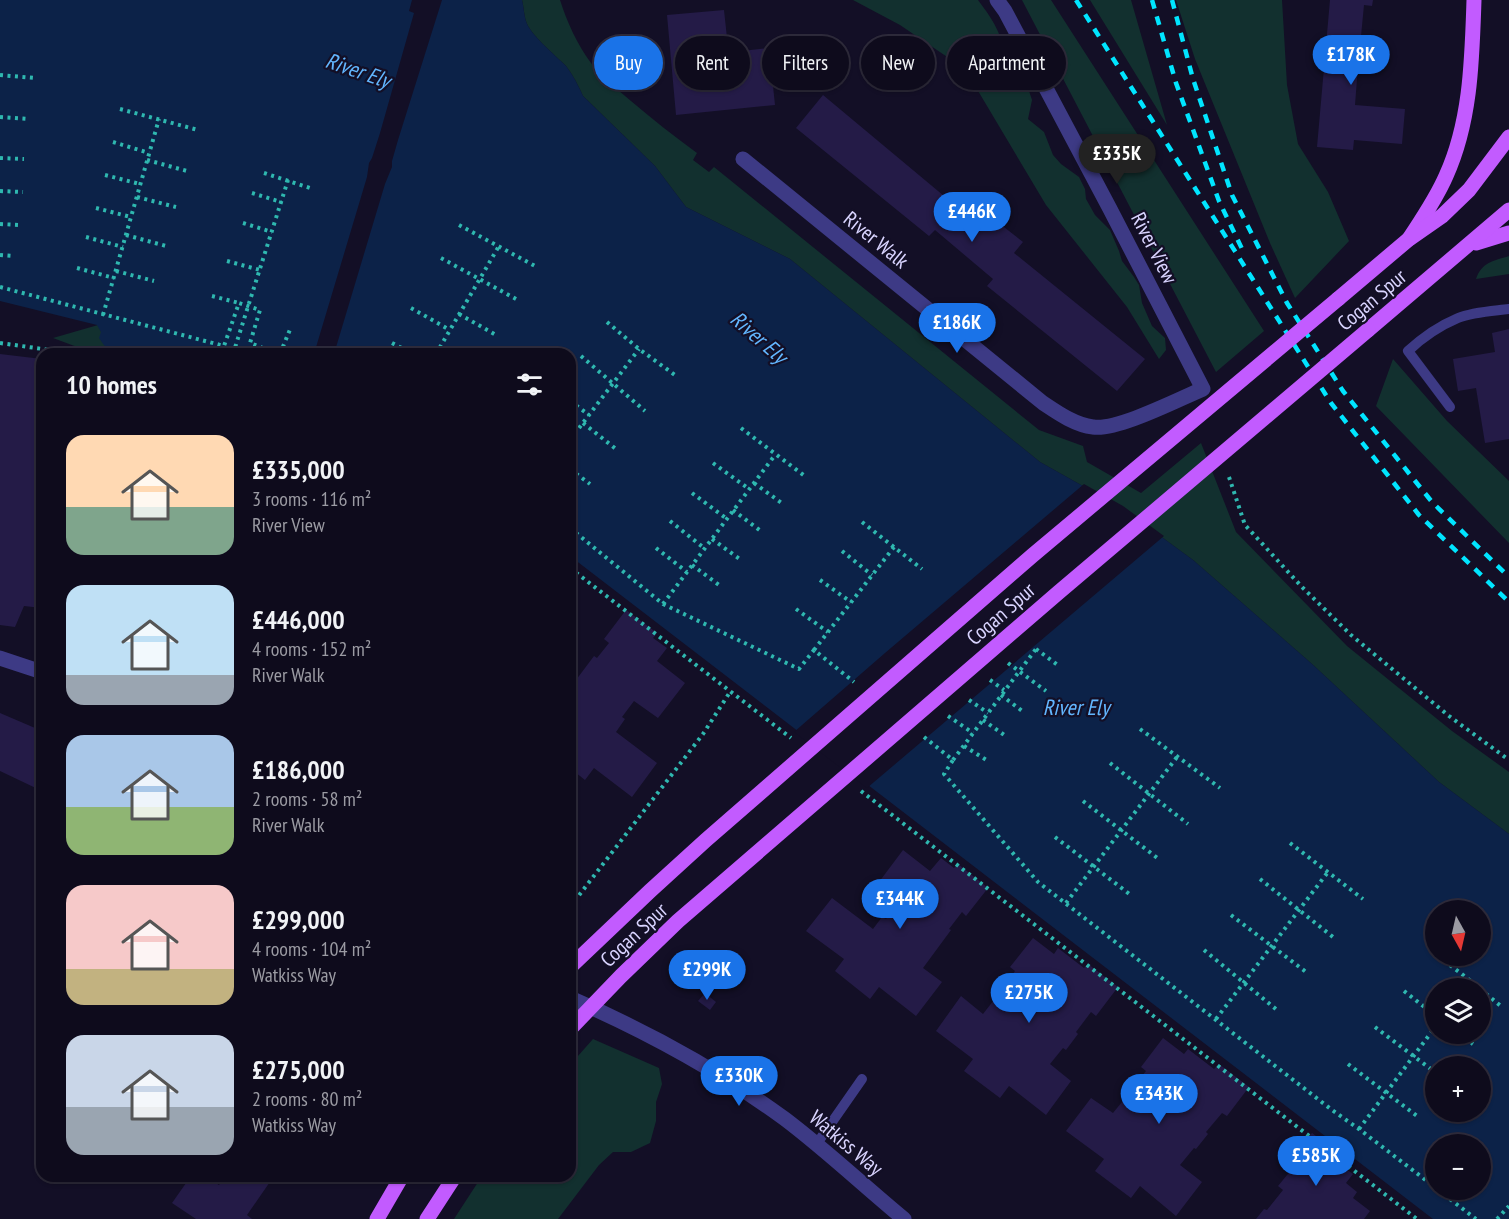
<!DOCTYPE html>
<html lang="en">
<head>
<meta charset="utf-8">
<style>
	:root { --surface:#0e0b1c; --page:#1c1929; --text:#f1f3f6; --muted:#9b9ba3; --line:#2e2b3b; --accent:#1a73e8 }
	body { margin:0; font-family:"PT Sans Narrow",sans-serif; background:var(--page); color:var(--text); height:100vh; display:flex; flex-direction:column; font-size:22px; white-space:nowrap }
	* { box-sizing:border-box; margin:0 }
	p { font-size:20px; color:var(--muted) }
	.icon { flex:none; width:33px; height:33px; fill:none; stroke:currentColor; stroke-width:2; stroke-linecap:round; stroke-linejoin:round }
	.map { position:relative; flex:1; overflow:hidden }
	.side { position:absolute; left:36px; top:348px; width:540px; height:834px; display:flex; flex-direction:column; background:var(--surface); border-radius:18px; box-shadow:0 2px 4px #0004,0 0 0 2px var(--line) }
	.side>* { flex:none }
	.guide { position:absolute; left:594px; top:36px; width:570px; height:54px; display:flex; gap:12px }
	.needle { width:39px; rotate:172deg }
	.buttons { position:absolute; left:1425px; top:900px; display:grid; gap:12px }
	.buttons a { display:grid; place-items:center; width:66px; height:66px; border-radius:50%; background:var(--surface); box-shadow:0 2px 4px #0004,0 0 0 2px var(--line); font-size:30px }
	.price { position:absolute; translate:-50% -51px; padding:0 14px; border-radius:21px; background:var(--accent); color:#fff; font-size:20px; line-height:39px; filter:drop-shadow(0 2px 3px #0008) }
	.price::after { content:''; position:absolute; left:50%; top:36px; width:18px; height:14px; margin-left:-9px; background:inherit; clip-path:polygon(0 0,100% 0,50% 100%) }
	.price.active { background:#222; color:#fff }
	ul { padding:0; list-style:none }
	li { display:flex; align-items:center; gap:18px; height:150px; padding:0 30px }
	li span { display:grid; place-items:center; flex:none; width:168px; height:120px; border-radius:18px; color:#555 }
	li>.icon { margin-inline-start:auto }
	span .icon { width:72px; height:72px; fill:#fffc; stroke-width:1 }
	li b { font-size:26px }
	h2 { display:flex; justify-content:space-between; align-items:center; height:72px; padding:0 30px; font-size:26px }
	.chip { padding:0 21px; border-radius:27px; background:var(--surface); box-shadow:0 2px 4px #0004,0 0 0 2px var(--line); font-size:21px; line-height:54px }
	.chip.active { background:var(--accent); color:#fff }
	.map>svg:first-child { display:block }
</style>
</head>
<body>
<div class="map">
<svg width="1509" height="1219" viewBox="0 0 1509 1219">
	<rect width="100%" height="100%" fill="#130f26"/>
	<!-- green -->
	<g fill="#12302f">
		<path d="M522,0h38c7,22 17,44 31,63 11,15 26,26 40,38 21,18 43,35 66,52l-4,7 16,12 5,-5 325,263 44,16 4,16 54,31 60,-50 35,89 111,114 105,85 57,41v62l-70,-52 -127,-118 -119,-104 -71,-52 -82,-46 -250,-203 -104,-52 -31,-41 -72,-70c-5,-11 -10,-21 -17,-30 -11,-11 -33,-29 -39,-42 -3,-7 -3,-16 -5,-24z"/>
		<path d="M853,0h125c12,16 26,35 25,55l18,18 6,12 5,15 -4,19 16,13 9,23 8,9 18,13 6,12 1,10 9,16 15,15 9,21 3,10 12,16 5,8 3,18 10,23 13,12 1,12 -7,9 -32,-52 -81,-102 -81,-136 -65,-44z"/>
		<polygon points="1022,0 1051,0 1264,331 1216,372"/>
		<polygon points="1090,0 1131,0 1167,125"/>
		<polygon points="1176,0 1282,0 1287,85 1298,144 1328,192 1349,241 1295,298 1270,243 1195,59"/>
		<path d="M1509,256v18l-33,5c6,-17 17,-18 33,-23z"/>
		<polygon points="98,325 110,350 123,354 96,354 53,338"/>
		<polygon points="1393,359 1447,421 1509,481 1509,543 1376,406"/>
		<polygon points="593,1039 659,1068 662,1084 656,1102 656,1121 650,1143 631,1152 613,1152 599,1165 558,1219 454,1219 482,1176 570,1176 570,1065"/>
	</g>
	<!-- water -->
	<path fill="#0c2248" fill-rule="evenodd" d="M0,0h522c2,8 2,17 5,24 6,13 28,31 39,42 7,9 12,19 17,30l72,70 31,41 104,52 250,203 82,46 71,52 119,104 127,118 70,52v385h-76l-863,-663v-202h-366l-7,-2 -2,2c-20,0 -72,5 -87,-5 -4,-3 -6,-7 -9,-11l2,-6 -4,-7 -97,-24zM1436,910h44v46h-44zM1436,988h44v46h-44zM1436,1066h44v46h-44zM1436,1144h44v46h-44z"/>
	<!-- pier -->
	<g fill="#130f26">
		<polygon points="412,0 442,0 398,140 392,161 392,167 385,184 334,354 314,354 367,177 369,163 372,158 380,133 414,13 409,11"/>
		<polygon points="1084,484 1123,506 1164,536 867,788 794,732 885,653"/>
	</g>
	<!-- building -->
	<g fill="#241b47">
		<polygon points="1330,0 1373,0 1372,6 1364,5 1359,57 1369,57 1368,67 1358,66 1355,105 1405,109 1402,144 1354,140 1353,150 1317,147"/>
		<polygon points="724,10 728,47 733,52 769,48 775,105 676,115 667,15"/>
		<polygon points="823,95 956,206 963,195 1023,242 1014,253 1145,359 1117,391 987,286 993,279 935,230 929,236 796,128"/>
		<polygon points="1509,329 1509,439 1485,443 1476,388 1458,391 1453,359 1495,352 1492,333"/>
		<polygon points="0,354 42,359 42,608 24,606 15,627 0,625"/>
		<polygon points="626,610 657,633 653,638 667,648 657,661 685,683 658,718 634,701 622,717 625,719 616,732 657,763 632,797 594,768 585,780 570,768 570,688 594,656 597,658 609,643 604,639"/>
		<polygon points="0,713 42,731 42,791 0,771"/>
		<polygon points="903,850 930,871 941,858 954,868 958,864 988,888 966,916 962,912 949,929 951,930 923,968 942,982 916,1016 879,987 870,999 835,971 844,959 806,931 832,898 873,929 882,917 886,919 898,904 876,886"/>
		<polygon points="1033,938 1054,954 1058,948 1084,968 1088,964 1118,987 1096,1016 1091,1012 1076,1032 1078,1034 1066,1050 1063,1048 1050,1064 1071,1081 1046,1115 1009,1086 1000,1098 964,1071 973,1059 936,1031 961,996 983,1014 997,996 994,994 1005,980 1008,981 1015,971 1010,967"/>
		<polygon points="705,993 716,1002 710,1010 698,1001"/>
		<polygon points="1163,1038 1184,1054 1188,1049 1214,1069 1219,1064 1249,1087 1227,1116 1222,1113 1206,1132 1208,1134 1196,1149 1194,1148 1180,1165 1202,1182 1176,1216 1140,1186 1131,1198 1095,1171 1104,1159 1066,1131 1091,1098 1113,1113 1126,1097 1124,1094 1136,1080 1138,1081 1146,1071 1141,1067"/>
		<polygon points="1312,1133 1343,1156 1338,1163 1353,1174 1346,1183 1357,1192 1353,1198 1370,1211 1364,1219 1256,1219 1264,1209 1267,1210 1283,1190 1278,1186 1292,1169 1287,1165"/>
		<polygon points="191,1176 206,1176 219,1185 225,1176 274,1176 247,1215 252,1219 196,1219 172,1203"/>
	</g>
	<g fill="none" stroke-linecap="round" stroke-linejoin="round">
		<!-- path -->
		<g stroke="#2fb8b0" stroke-width="4" stroke-dasharray="3 4.5" stroke-linecap="butt">
			<polyline points="0,75 35,78"/>
			<polyline points="120,109 198,130"/>
			<polyline points="0,117 29,119"/>
			<polyline points="113,142 149,153"/>
			<polyline points="0,158 24,159"/>
			<polyline points="147,160 187,171"/>
			<polyline points="264,173 310,188"/>
			<polyline points="105,175 140,184"/>
			<polyline points="0,191 23,192"/>
			<polyline points="252,193 281,202"/>
			<polyline points="137,197 176,207"/>
			<polyline points="96,208 131,217"/>
			<polyline points="243,223 272,232"/>
			<polyline points="0,224 20,225"/>
			<polyline points="459,225 535,266"/>
			<polyline points="126,235 166,246"/>
			<polyline points="86,237 123,247"/>
			<polyline points="0,255 13,256"/>
			<polyline points="441,258 516,299"/>
			<polyline points="227,261 260,270"/>
			<polyline points="77,268 114,278"/>
			<polyline points="116,271 154,281"/>
			<polyline points="0,287 224,346 239,303 260,310 250,343 278,354"/>
			<polyline points="212,296 239,303"/>
			<polyline points="411,308 450,330"/>
			<polyline points="459,314 496,335"/>
			<polyline points="103,315 159,119"/>
			<polyline points="607,322 639,349 675,375"/>
			<polyline points="0,343 50,350 61,354"/>
			<polyline points="392,343 413,354"/>
			<polyline points="440,347 451,354"/>
			<polyline points="233,354 288,180"/>
			<polyline points="280,354 291,327"/>
			<polyline points="436,354 499,246"/>
			<polyline points="581,356 645,411"/>
			<polyline points="570,401 589,415"/>
			<polyline points="583,423 616,449"/>
			<polyline points="741,428 806,477"/>
			<polyline points="570,440 639,349"/>
			<polyline points="713,463 749,489"/>
			<polyline points="570,469 590,484"/>
			<polyline points="1229,477 1245,525 1302,587 1351,635 1449,716 1509,760"/>
			<polyline points="754,483 783,504"/>
			<polyline points="692,493 727,519"/>
			<polyline points="733,510 762,532"/>
			<polyline points="670,521 704,548"/>
			<polyline points="862,522 922,569"/>
			<polyline points="570,528 663,604 799,669 814,650 854,682"/>
			<polyline points="712,539 741,560"/>
			<polyline points="656,548 687,572"/>
			<polyline points="842,551 872,575"/>
			<polyline points="692,565 719,585"/>
			<polyline points="570,568 791,738"/>
			<polyline points="820,580 851,602"/>
			<polyline points="663,604 775,455"/>
			<polyline points="796,609 828,632"/>
			<polyline points="1036,649 1059,666"/>
			<polyline points="814,650 894,547"/>
			<polyline points="1008,663 1046,691"/>
			<polyline points="990,680 1004,690"/>
			<polyline points="1001,695 1025,713"/>
			<polyline points="969,700 988,713"/>
			<polyline points="948,716 973,733"/>
			<polyline points="983,720 1007,737"/>
			<polyline points="1140,729 1220,788"/>
			<polyline points="924,737 953,760 944,774 1038,882 1332,1110 1359,1129 1436,1188"/>
			<polyline points="964,746 988,761"/>
			<polyline points="953,760 1036,649"/>
			<polyline points="1110,763 1188,824"/>
			<polyline points="861,791 1417,1219"/>
			<polyline points="1083,801 1160,860"/>
			<polyline points="1055,837 1132,896"/>
			<polyline points="1290,843 1363,899"/>
			<polyline points="1260,879 1333,937"/>
			<polyline points="1066,903 1177,757"/>
			<polyline points="570,907 703,734 730,692"/>
			<polyline points="1231,915 1306,972"/>
			<polyline points="1204,950 1277,1010"/>
			<polyline points="1435,953 1436,954"/>
			<polyline points="1438,956 1480,988"/>
			<polyline points="1462,988 1468,979"/>
			<polyline points="1480,989 1502,1007"/>
			<polyline points="1404,991 1436,1016"/>
			<polyline points="1216,1019 1328,872"/>
			<polyline points="1375,1027 1436,1073"/>
			<polyline points="1459,1034 1473,1044"/>
			<polyline points="1348,1064 1417,1116"/>
			<polyline points="1359,1129 1436,1026"/>
			<polyline points="1438,1190 1476,1219"/>
			<polyline points="1497,1219 1509,1206"/>
		</g>
		<!-- lane -->
		<g stroke="#3d3a85" stroke-width="10">
			<path d="M1450,407l-42,-56c15,-14 31,-25 50,-33 15,-6 36,-7 51,-9"/>
			<polyline points="816,1145 862,1079"/>
		</g>
		<!-- street -->
		<g stroke="#3d3a85" stroke-width="15">
			<path d="M743,159l300,244c15,10 32,22 50,24 24,4 86,-28 110,-38l-93,-180 -105,-198 -8,-11"/>
			<polyline points="0,658 42,672"/>
			<path d="M570,998c76,33 148,72 215,121 41,31 79,67 119,100"/>
		</g>
		<!-- primary -->
		<g stroke="#c25bff" stroke-width="15">
			<path d="M1409,239c13,-20 27,-40 37,-63 25,-55 26,-117 28,-176"/>
			<polyline points="1476,243 1509,233"/>
			<polyline points="1338,299 1409,239 1442,216 1469,190 1509,137"/>
			<polyline points="1368,330 1509,210"/>
			<polyline points="377,1219 402,1176"/>
			<polyline points="427,1219 455,1176"/>
		</g>
		<!-- rail -->
		<g stroke="#00e5ff" stroke-width="4.5" stroke-dasharray="9 8" stroke-linecap="butt">
			<polyline points="1076,0 1331,403 1419,515 1509,602"/>
			<polyline points="1152,0 1176,83 1219,201 1245,255"/>
			<polyline points="1172,0 1193,79 1232,195 1287,303 1343,391 1432,502 1509,577"/>
		</g>
		<!-- primary-bridge -->
		<g stroke="#c25bff" stroke-width="15">
			<polyline points="570,967 650,891 706,840 1033,555 1338,299"/>
			<polyline points="570,1029 621,976 678,921 1059,592 1368,330"/>
		</g>
	</g>
	<g text-anchor="middle" stroke-width="4.5" stroke-linejoin="round" paint-order="stroke">
		<!-- street labels -->
		<g font-size="21" fill="#d9d4ff" stroke="#130f26">
			<text transform="translate(876 240) rotate(39)" y="7">River Walk</text>
			<text transform="translate(1154 248) rotate(63)" y="7">River View</text>
			<text transform="translate(1372 300) rotate(-40)" y="7">Cogan Spur</text>
			<text transform="translate(1001 614) rotate(-41)" y="7">Cogan Spur</text>
			<text transform="translate(634 935) rotate(-43)" y="7">Cogan Spur</text>
			<text transform="translate(846 1143) rotate(40)" y="7">Watkiss Way</text>
		</g>
		<!-- water labels -->
		<g font-size="22" font-style="italic" fill="#62b6ff" stroke="#130f26">
			<text transform="translate(358 70) rotate(19)" y="8">River Ely</text>
			<text transform="translate(759 337) rotate(41)" y="8">River Ely</text>
			<text x="1076" y="715">River Ely</text>
		</g>
	</g>
</svg>
<div class="buttons">
<a><svg class="needle" viewBox="-14 -14 28 28"><path d="M0-13l5 13h-10z" fill="#e53935"/><path d="M0 13l5-13h-10z" fill="#9b9ba3"/></svg></a>
<a><svg class="icon" aria-label="layers" viewBox="0 0 24 24"><path d="M12 4l9 5-9 5-9-5zM3 14l9 5 9-5"/></svg></a>
<a>+</a>
<a>−</a>
</div>
<b class="price" style="left:1351px;top:86px">£178K</b>
<b class="price active" style="left:1117px;top:185px">£335K</b>
<b class="price" style="left:972px;top:243px">£446K</b>
<b class="price" style="left:957px;top:354px">£186K</b>
<b class="price" style="left:900px;top:930px">£344K</b>
<b class="price" style="left:707px;top:1001px">£299K</b>
<b class="price" style="left:1029px;top:1024px">£275K</b>
<b class="price" style="left:739px;top:1107px">£330K</b>
<b class="price" style="left:1159px;top:1125px">£343K</b>
<b class="price" style="left:1316px;top:1187px">£585K</b>
<div class="guide">
<a class="chip active">Buy</a>
<a class="chip">Rent</a>
<a class="chip">Filters</a>
<a class="chip">New</a>
<a class="chip">Apartment</a>
</div>
<section class="side">
<h2>10 homes<svg class="icon" aria-label="filters" viewBox="0 0 24 24"><path d="M4 7h16M4 17h16"/><circle cx="9" cy="7" r="2"/><circle cx="15" cy="17" r="2"/></svg></h2>
<ul>
<li><span style="background:linear-gradient(#ffd9b3 60%,#7fa58c 0)"><svg class="icon" aria-label="home" viewBox="0 0 24 24"><path d="M3 11l9-7 9 7M6 9v11h12V9"/></svg></span><div><b>£335,000</b><p>3 rooms · 116 m²</p><p>River View</p></div></li>
<li><span style="background:linear-gradient(#bfe0f5 75%,#9aa5b1 0)"><svg class="icon" aria-label="home" viewBox="0 0 24 24"><path d="M3 11l9-7 9 7M6 9v11h12V9"/></svg></span><div><b>£446,000</b><p>4 rooms · 152 m²</p><p>River Walk</p></div></li>
<li><span style="background:linear-gradient(#a9c7e8 60%,#8fb573 0)"><svg class="icon" aria-label="home" viewBox="0 0 24 24"><path d="M3 11l9-7 9 7M6 9v11h12V9"/></svg></span><div><b>£186,000</b><p>2 rooms · 58 m²</p><p>River Walk</p></div></li>
<li><span style="background:linear-gradient(#f6c9c9 70%,#c2b280 0)"><svg class="icon" aria-label="home" viewBox="0 0 24 24"><path d="M3 11l9-7 9 7M6 9v11h12V9"/></svg></span><div><b>£299,000</b><p>4 rooms · 104 m²</p><p>Watkiss Way</p></div></li>
<li><span style="background:linear-gradient(#c9d6e8 60%,#9aa5b1 0)"><svg class="icon" aria-label="home" viewBox="0 0 24 24"><path d="M3 11l9-7 9 7M6 9v11h12V9"/></svg></span><div><b>£275,000</b><p>2 rooms · 80 m²</p><p>Watkiss Way</p></div></li>
</ul>
</section>
</div>
</body>
</html>
